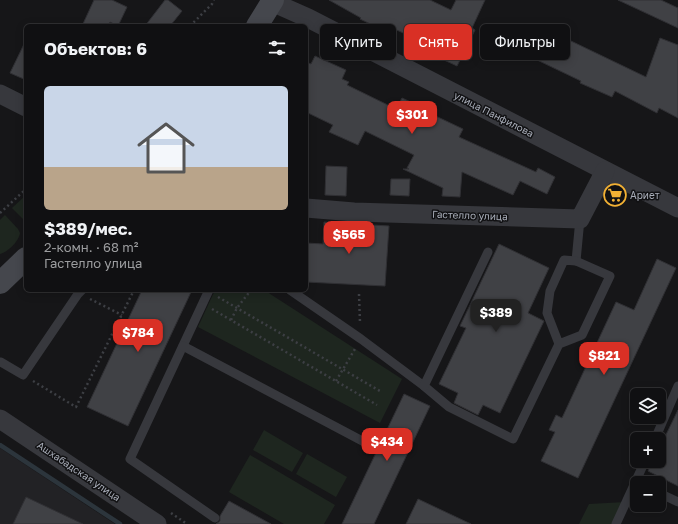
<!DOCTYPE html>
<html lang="ru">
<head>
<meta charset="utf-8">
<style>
	:root { --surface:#101012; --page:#19191b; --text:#f1f3f6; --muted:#9c9d9f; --line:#303032; --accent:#d93025 }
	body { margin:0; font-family:"Golos Text",sans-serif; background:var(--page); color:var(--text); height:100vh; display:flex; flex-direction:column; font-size:15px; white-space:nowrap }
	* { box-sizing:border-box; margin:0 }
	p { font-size:13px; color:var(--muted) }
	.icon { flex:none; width:22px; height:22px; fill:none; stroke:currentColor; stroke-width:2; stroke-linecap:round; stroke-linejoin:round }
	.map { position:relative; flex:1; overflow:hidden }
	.sheet { position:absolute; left:24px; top:24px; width:284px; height:268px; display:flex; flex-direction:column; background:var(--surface); border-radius:6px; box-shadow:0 2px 10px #0003,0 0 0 1px var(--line) }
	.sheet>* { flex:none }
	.hud { position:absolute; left:320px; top:24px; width:298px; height:36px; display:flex; gap:8px }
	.controls { position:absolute; left:630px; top:388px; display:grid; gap:8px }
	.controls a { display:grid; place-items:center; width:36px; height:36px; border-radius:6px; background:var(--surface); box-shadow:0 2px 10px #0003,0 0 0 1px var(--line); font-size:20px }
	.price { position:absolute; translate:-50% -34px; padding:0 9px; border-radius:8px; background:var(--accent); color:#fff; font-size:13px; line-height:26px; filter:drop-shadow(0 1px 2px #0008) }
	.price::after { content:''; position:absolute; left:50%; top:24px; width:12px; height:9px; margin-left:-6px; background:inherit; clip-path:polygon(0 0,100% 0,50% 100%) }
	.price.selected { background:#222; color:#fff }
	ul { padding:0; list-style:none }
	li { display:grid; align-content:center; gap:8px; height:212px; padding:0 20px }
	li+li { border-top:1px solid var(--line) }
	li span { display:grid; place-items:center; height:124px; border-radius:6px; color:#555 }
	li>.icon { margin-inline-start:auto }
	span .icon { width:72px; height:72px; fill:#fffc; stroke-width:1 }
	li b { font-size:17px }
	h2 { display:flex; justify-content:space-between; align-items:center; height:48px; padding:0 20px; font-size:17px }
	.tag { padding:0 14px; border-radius:6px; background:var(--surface); box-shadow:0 2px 10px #0003,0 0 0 1px var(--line); font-size:14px; line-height:36px }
	.tag.selected { background:var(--accent); color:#fff }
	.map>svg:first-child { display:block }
</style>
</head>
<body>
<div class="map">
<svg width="678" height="524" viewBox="0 0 678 524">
	<rect width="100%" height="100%" fill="#161618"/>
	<!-- built -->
	<polygon fill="#222225" points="0,448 115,524 0,524"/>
	<!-- green -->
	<g fill="#1e261f">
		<polygon points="26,195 26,222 12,208"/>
		<path d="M5,215l13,14 2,4c-1,8 -12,19 -20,21v-34z"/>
		<polygon points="215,290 264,290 402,379 380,423 198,327"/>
		<polygon points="264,430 303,453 292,472 253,450"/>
		<polygon points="307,454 347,477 336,497 296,474"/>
		<polygon points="250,455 335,505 324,524 284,524 229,492"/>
		<polygon points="625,502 615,524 579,524 589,504"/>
	</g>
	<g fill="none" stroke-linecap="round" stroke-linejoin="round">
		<!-- stream -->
		<polyline stroke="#2c353c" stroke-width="4.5" points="0,445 120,524"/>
	</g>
	<!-- building -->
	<g fill="#404145" stroke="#303034">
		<polygon points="94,0 112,0 127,7 118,26 110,22 108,26 82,26"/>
		<polygon points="165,0 168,0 182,11 170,26 145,26"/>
		<polygon points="329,0 430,0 451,10 456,0 485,0 472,28 475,30 457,66 431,54 434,47 388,26 385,31 360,19 361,18"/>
		<polygon points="618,0 661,0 678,8 678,28"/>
		<polygon points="546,29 646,77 660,38 678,45 678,118 659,108 657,113 615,91 612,97 580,83 581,81 533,58"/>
		<polygon points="26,40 26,80 10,73"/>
		<polygon points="315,56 346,70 342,79 349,82 347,85 396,109 402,98 426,109 425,111 463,129 459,137 536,172 538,168 555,177 547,194 520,181 513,195 462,172 460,197 442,196 443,188 403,169 409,169 407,168 414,155 365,131 358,145 329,132 333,125 306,112 306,62 311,64"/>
		<polygon points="326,166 347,167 346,196 325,195"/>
		<polygon points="391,179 410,179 409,196 390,195"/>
		<polygon points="324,222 389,226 385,286 306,282 306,243 323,244"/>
		<polygon points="499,244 549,268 528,313 544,321 500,413 483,405 478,415 454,403 458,393 439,384 466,328 460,326"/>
		<polygon points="657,259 676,268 578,478 541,461 555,432 549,430 556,415 562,418 616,302 634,310"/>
		<polygon points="142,290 192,290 128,426 87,407"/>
		<polygon points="404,394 430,406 374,524 342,524"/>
		<polygon points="678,410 678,486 648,471 653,461 659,461 659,449"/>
		<polygon points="26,497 83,524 13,524"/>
		<polygon points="418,499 471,524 406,524"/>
		<polygon points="229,501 271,524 216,524 220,521 220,516"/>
	</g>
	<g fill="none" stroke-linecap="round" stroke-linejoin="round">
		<!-- path -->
		<g stroke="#3d3f44" stroke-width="2.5" stroke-dasharray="2 3" stroke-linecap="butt">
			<polyline points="190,26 212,4 214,0"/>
			<polyline points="0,213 26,189"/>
			<polyline points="359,294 360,323"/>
			<polyline points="218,297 380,391"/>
			<polyline points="90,299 122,315"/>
			<polyline points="212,309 377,405"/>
			<polyline points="231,320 237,308 251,290"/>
			<polyline points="33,381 76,407 134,290"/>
			<polyline points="336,381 355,349"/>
			<polyline points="171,513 187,524"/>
		</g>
		<!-- lane -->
		<g stroke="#37383d" stroke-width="9">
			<polyline points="576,261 580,219"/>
			<polyline points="209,290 130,459 215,518"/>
			<polyline points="290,290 361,339 424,386 449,407 513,439 559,344 582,335 610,276 576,261 564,260 550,291 547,313 559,344"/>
			<polyline points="183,346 368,444"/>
			<polyline points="1,362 23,375 78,294 82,290"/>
			<polyline points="424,386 488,252"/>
			<polyline points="655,439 678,386"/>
			<polyline points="659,493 678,502"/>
			<polyline points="616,524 645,461"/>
		</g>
		<!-- street -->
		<g stroke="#37383d" stroke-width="19">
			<polyline points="272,2 308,18 678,208"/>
			<polyline points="0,94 26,107"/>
			<polyline points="306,208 354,212 580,219 605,171"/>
			<polyline points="0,419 157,524"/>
		</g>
		<!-- secondary -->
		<g stroke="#45474d" stroke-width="22">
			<polyline points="257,26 273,0"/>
			<polyline points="0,283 26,258"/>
		</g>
	</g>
	<!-- icons -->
	<defs>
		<g id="supermarket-ring" transform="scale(1.15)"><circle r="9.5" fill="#111113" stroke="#f2b134" stroke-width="1.5"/><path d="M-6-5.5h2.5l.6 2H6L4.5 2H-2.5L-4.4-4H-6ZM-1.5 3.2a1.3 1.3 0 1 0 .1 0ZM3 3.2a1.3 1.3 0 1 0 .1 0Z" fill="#f2b134"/></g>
	</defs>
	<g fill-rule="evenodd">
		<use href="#supermarket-ring" x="615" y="195"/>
	</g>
	<g text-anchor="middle" stroke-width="3" stroke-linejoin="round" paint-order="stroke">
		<!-- street labels -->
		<g font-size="10" fill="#a8adb8" stroke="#111113">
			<text transform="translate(494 114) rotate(27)" y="4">улица Панфилова</text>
			<text transform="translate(470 215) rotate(2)" y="4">Гастелло улица</text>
			<text transform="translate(79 471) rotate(34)" y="4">Ашхабадская улица</text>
		</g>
		<!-- poi labels -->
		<g font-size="10" fill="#a8adb8" stroke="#111113" text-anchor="start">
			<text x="630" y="199">Ариет</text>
		</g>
	</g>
</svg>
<div class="controls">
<a><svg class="icon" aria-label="layers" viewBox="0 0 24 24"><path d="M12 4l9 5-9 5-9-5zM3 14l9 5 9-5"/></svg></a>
<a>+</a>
<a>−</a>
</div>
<b class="price" style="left:412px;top:135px">$301</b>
<b class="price" style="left:349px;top:255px">$565</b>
<b class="price selected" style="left:496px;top:333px">$389</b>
<b class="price" style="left:138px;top:353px">$784</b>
<b class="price" style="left:604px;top:376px">$821</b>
<b class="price" style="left:387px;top:462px">$434</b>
<div class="hud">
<a class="tag">Купить</a>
<a class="tag selected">Снять</a>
<a class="tag">Фильтры</a>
</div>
<section class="sheet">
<h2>Объектов: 6<svg class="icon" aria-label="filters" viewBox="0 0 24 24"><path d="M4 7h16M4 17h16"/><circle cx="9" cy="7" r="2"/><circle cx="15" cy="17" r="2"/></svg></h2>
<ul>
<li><span style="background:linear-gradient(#c9d6e8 65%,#b9a48a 0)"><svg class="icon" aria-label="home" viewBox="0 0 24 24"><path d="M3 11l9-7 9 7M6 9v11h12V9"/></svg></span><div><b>$389/мес.</b><p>2-комн. · 68 m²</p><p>Гастелло улица</p></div></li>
</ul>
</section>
</div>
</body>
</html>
